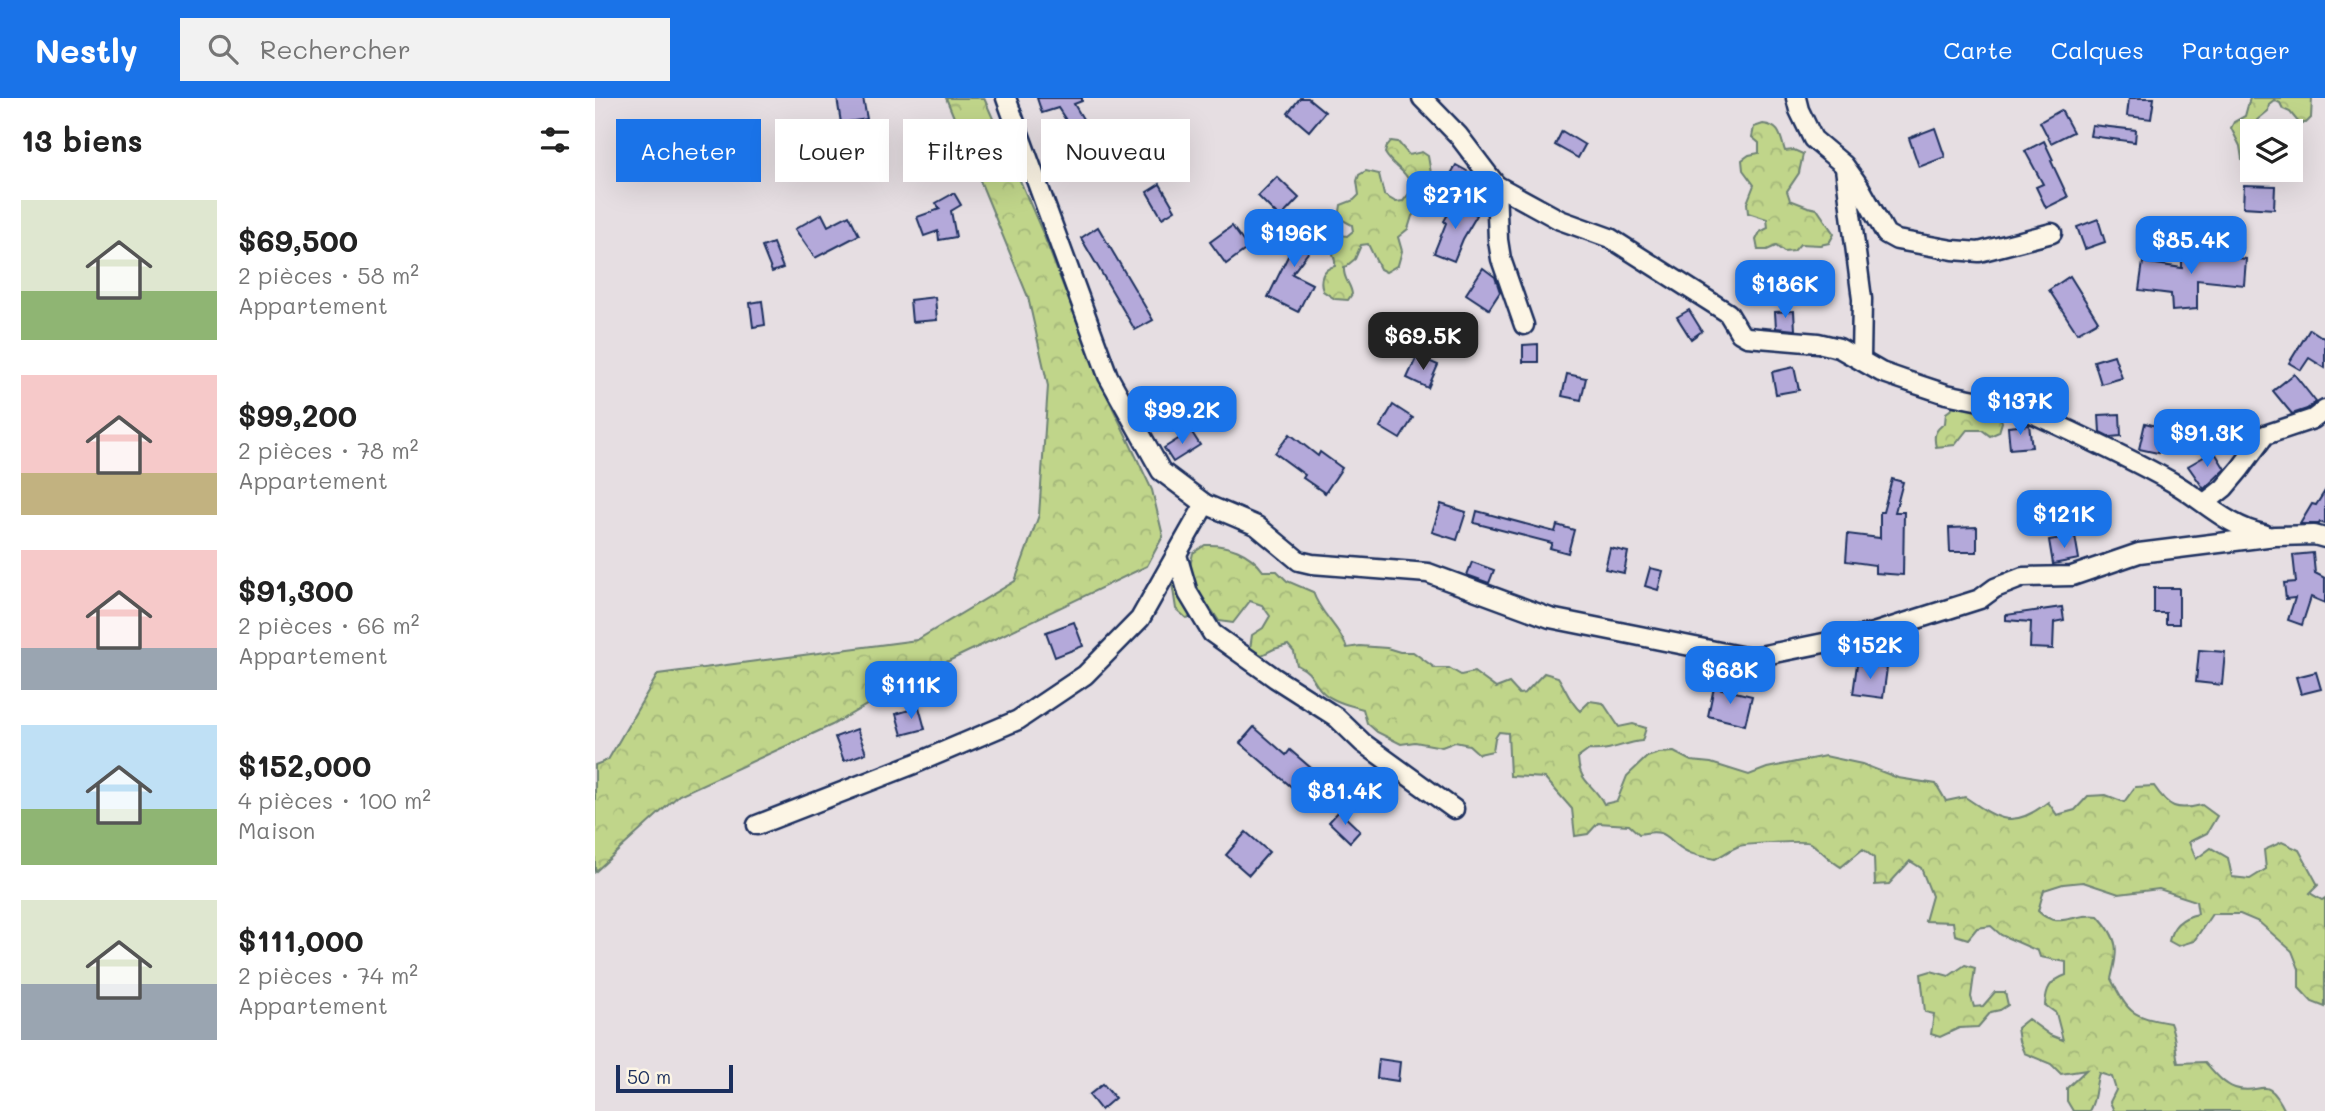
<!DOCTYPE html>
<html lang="fr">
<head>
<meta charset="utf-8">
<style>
	:root { --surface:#fff; --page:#f2f2f2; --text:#222; --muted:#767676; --accent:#1a73e8 }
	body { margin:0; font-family:Mali,sans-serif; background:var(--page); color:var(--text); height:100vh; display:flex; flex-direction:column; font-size:26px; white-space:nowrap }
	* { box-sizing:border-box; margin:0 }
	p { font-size:23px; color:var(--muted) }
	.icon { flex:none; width:38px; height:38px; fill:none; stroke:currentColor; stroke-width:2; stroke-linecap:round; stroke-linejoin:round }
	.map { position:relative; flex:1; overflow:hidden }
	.details { display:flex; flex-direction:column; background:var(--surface); width:595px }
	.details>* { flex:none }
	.top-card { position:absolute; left:21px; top:21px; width:665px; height:63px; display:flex; gap:14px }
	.controls { position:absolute; left:1645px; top:21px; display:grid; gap:14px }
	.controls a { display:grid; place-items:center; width:63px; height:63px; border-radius:0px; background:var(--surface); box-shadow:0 7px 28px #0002; font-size:35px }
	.scale { position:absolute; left:21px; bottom:18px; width:117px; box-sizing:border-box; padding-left:7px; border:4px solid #1b2f5e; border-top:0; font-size:19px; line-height:24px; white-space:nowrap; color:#1b2f5e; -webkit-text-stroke:5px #fcf5e5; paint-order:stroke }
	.price { position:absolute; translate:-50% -60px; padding:0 16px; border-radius:14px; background:var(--accent); color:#fff; font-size:23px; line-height:46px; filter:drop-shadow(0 2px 4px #0008) }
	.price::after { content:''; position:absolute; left:50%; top:42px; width:21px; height:16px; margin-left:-10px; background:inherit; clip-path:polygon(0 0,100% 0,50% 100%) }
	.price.active { background:#222; color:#fff }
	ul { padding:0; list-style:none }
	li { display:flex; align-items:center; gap:21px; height:175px; padding:0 21px }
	li span { display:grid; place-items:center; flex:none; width:196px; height:140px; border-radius:0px; color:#555 }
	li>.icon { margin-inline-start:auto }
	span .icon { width:84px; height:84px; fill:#fffc; stroke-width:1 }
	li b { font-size:30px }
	h2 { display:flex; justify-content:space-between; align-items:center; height:84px; padding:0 21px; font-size:30px }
	.chip { padding:0 24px; border-radius:0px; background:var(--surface); box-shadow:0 7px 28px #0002; font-size:24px; line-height:63px }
	.chip.active { background:var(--accent); color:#fff }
	header { display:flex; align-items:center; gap:42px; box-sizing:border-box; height:98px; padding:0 35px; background:var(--accent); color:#fff }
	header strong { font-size:33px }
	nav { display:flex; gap:38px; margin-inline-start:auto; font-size:24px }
	.search { width:490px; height:63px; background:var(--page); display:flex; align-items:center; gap:18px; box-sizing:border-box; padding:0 24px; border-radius:0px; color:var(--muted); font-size:26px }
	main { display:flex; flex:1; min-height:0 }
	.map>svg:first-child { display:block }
</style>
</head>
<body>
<header>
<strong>Nestly</strong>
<div class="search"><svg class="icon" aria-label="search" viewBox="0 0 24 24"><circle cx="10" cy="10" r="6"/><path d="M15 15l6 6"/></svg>Rechercher</div>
<nav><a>Carte</a><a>Calques</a><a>Partager</a></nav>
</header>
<main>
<section class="details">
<h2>13 biens<svg class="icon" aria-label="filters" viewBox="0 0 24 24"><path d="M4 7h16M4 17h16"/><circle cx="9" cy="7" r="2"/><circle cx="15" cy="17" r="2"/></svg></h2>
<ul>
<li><span style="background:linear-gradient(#dfe7d0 65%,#8fb573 0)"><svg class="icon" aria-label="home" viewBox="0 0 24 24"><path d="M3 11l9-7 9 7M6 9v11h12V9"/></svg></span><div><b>$69,500</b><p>2 pièces · 58 m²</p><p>Appartement</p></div></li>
<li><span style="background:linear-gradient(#f6c9c9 70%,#c2b280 0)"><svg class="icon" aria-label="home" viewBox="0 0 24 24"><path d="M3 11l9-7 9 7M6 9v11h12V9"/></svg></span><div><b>$99,200</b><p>2 pièces · 78 m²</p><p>Appartement</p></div></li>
<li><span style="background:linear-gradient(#f6c9c9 70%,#9aa5b1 0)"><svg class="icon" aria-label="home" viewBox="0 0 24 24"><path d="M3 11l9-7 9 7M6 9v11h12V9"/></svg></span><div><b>$91,300</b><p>2 pièces · 66 m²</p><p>Appartement</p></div></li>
<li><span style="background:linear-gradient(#bfe0f5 60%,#8fb573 0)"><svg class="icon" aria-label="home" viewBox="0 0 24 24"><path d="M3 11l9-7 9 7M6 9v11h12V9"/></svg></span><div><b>$152,000</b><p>4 pièces · 100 m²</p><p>Maison</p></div></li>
<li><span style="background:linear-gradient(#dfe7d0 60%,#9aa5b1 0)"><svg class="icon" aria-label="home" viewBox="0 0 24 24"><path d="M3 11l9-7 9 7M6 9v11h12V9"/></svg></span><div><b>$111,000</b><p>2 pièces · 74 m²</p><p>Appartement</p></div></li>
</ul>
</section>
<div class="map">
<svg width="1730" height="1013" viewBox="0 0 1730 1013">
	<defs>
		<pattern id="forest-crowns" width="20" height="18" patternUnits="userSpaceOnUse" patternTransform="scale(1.75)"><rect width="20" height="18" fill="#c0d58a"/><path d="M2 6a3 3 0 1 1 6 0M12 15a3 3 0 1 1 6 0" fill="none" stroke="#a4b77a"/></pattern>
	</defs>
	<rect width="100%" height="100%" fill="#e6dee2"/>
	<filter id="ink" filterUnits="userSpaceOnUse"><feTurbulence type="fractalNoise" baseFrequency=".0143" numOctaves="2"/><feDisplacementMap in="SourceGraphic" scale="14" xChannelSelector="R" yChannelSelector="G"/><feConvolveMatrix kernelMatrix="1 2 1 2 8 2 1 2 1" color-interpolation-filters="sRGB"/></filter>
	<g filter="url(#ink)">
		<!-- forest -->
		<g fill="url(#forest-crowns)" stroke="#6e8274" stroke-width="2">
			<polygon points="351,0 389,0 447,133 506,285 557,392 568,438 552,468 320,579 237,627 84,697 0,774 0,667 13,662 63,576 322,542 420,483 444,417 453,288 433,199"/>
			<path d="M1655,0h62l-1,20 -5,5h-7l-9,-11 -7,-3 -3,-6 -6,-3 -5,4 -1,7 -11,9c-1,8 -5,12 -7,19l2,3v18l-10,-1 -2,-13 -9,-18 3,-6 11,-6z"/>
			<path d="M1168,26c18,2 17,12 22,27l9,-1 9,4 -4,19 -12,18 3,9 18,7 9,2 17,25 -5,9 -9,2 -20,-1 -6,7 -10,1 -8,-6 -9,4h-9l-2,-10 4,-8 8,-4 -1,-9 -19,-6 -1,-10 7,-18 -11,-15 -1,-10 7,-5 10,-2v-10l-7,-6 2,-10z"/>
			<path d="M796,43l7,1 11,13 13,-3 6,4 6,34 -7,12 -15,14 -4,13 -10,8 4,14 -4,14 -12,7 -6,-3 -12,-25 -7,1 -6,14 -11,9c-1,11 7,16 8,26l-4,6 -13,-1 -12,-8c-4,-11 -1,-22 12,-25 2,-12 -10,-18 -1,-32l13,2 6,-5 -1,-6 -13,-7 2,-13 13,-5 5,-5 -2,-14 2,-6 7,-4 13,3 5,21 12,7 7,-1 8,-10c-1,-21 -17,-22 -26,-38l2,-7z"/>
			<path d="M1367,307l37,8 3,9 -3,10 -9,4 -8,-6h-15l-12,15 -19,2c-3,-12 -1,-17 9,-24l1,-10 7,-5z"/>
			<path d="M610,447c22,-1 45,7 58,26h14l10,10 26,11c7,22 26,34 34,56l13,-2 27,2 13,4h13l22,16h14l12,7 13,-3 22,16 13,-5 10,11 6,-1 19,-20 14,4c8,12 11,24 22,34l10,-10 13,2 16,24 14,-3 13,4 -4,13c-20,2 -31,11 -53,9l-11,8c1,25 16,26 26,46l13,-3 10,-25 20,-19 12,-4 15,-1 17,9 20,2 38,12 18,-7 58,-12 37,8 36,14 38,6 10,17 19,-4c34,23 47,33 83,5l9,13 18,-5 13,-14 18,-1 18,7 11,-15 19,-1c15,22 22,25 48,19l15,11 -10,17 -18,9 7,17 15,-11 17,10 4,19 18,2 16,-10 -2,-19 18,-8 17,8 19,35 -8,8 12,7 3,-2v109l-13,-5 -13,-14v-19l-7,-18 -33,-29 -19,-8h-28l-18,27 -16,5 -9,-5c3,-16 14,-24 29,-27l-2,-13 -37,-12 -40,5 -36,-12 -20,2 -19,6 -6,21c20,20 37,1 60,5 22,24 20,33 13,63 18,35 20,37 59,44 6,13 5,26 8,40l27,-1c8,9 18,22 30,26 26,9 31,-17 50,23h-171l-4,-9 6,-12 -4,-13 -13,-4c-5,15 -2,25 -10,38h-16l-6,-10v-13l19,-18 -25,4 -10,-10 -27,-11 -5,-12 -2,-13 11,-9 22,16 13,5 -7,-27 -11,-8c1,-17 5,-24 21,-30v-13l-26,-5 -2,-6 -37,-16 -10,-9 -14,2 -9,11 -13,-4 -2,-13 -28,-1 7,-25 -11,-28 -11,-7 -21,23 -14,1 -1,-27 -11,-9 -22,18c-13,-7 -19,-17 -31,-24 -4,-3 -63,1 -71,3 -8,3 -16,9 -24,13 -8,-2 -20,-3 -27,-7 -23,-11 -17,-25 -49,-18l-10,-9 -31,-2 -10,11 -13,2 -3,-27 -27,-31 -35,-2 -2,-43 -9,-1 -4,6 -2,13 -14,3 -10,-9 -14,-3 -13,5 -27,-5 -14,2 -24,-12 -10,-9 -4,-14c-12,-3 -28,-7 -38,-15 -14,-11 -9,-20 -28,-29l-3,-13 -6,-7 -14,4 -12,6 -12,-6 2,-14 11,-7 7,-12 -8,-11 -12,-4 -17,22 -14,-2 -8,-12 -12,7 -13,2 -10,-9 -4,-26 5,-12 13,-5 3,-13z"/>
			<polygon points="1370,867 1380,870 1376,899 1379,909 1388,908 1400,894 1410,894 1413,907 1405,912 1396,914 1383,929 1364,930 1345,939 1336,936 1339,916 1330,914 1326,876 1336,873 1354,878"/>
		</g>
		<!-- building -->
		<g fill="#b4a9da" stroke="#1b2f5e" stroke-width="2">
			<polygon points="242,0 268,0 272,21 246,25"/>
			<polygon points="442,0 487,0 487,3 479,6 494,31 482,39 463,10 447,15"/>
			<polygon points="705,0 713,0 730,14 714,33 693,15"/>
			<polygon points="1534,0 1559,0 1556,21 1532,18"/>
			<polygon points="1466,12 1478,34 1456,45 1445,24"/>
			<polygon points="1497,27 1541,32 1540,44 1495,38"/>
			<polygon points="1340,30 1350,59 1324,69 1314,40"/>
			<polygon points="967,33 990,47 983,60 960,47"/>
			<polygon points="1449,43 1458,62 1456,63 1473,99 1451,110 1441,89 1448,86 1430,53"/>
			<polygon points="861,67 879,77 885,84 874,102 849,88"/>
			<polygon points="682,79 704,100 685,120 663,98"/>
			<polygon points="565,86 580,112 567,120 552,94"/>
			<polygon points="1649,87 1680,88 1679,111 1648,109"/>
			<polygon points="359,95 366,107 356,113 361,139 344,142 343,133 329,138 322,119 345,111 341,105"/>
			<polygon points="860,104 882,117 868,141 859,163 839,155 851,125 849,123"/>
			<polygon points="227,116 233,128 254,117 264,137 220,160 200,131"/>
			<polygon points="1503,121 1510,144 1490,151 1482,129"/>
			<polygon points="702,124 724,140 697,176 717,186 703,214 673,199 695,154 685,146"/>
			<polygon points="637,128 653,150 631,166 615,144"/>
			<polygon points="503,129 558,222 540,232 486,140"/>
			<polygon points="178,145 188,170 177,174 167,149"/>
			<polygon points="1587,147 1601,147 1601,156 1651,161 1649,187 1602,182 1602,211 1577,213 1576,196 1544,192 1548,164 1587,170"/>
			<polygon points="888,170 900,179 905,194 894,211 871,196"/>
			<polygon points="1475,178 1503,223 1482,235 1454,192"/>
			<polygon points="340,199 342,222 317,224 315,202"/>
			<polygon points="167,203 170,227 158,229 155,205"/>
			<polygon points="1094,212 1107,233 1096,241 1082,219"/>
			<polygon points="1199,213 1200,232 1181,230 1180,214"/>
			<polygon points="1715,231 1730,241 1730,270 1714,260 1706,272 1694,265"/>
			<polygon points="943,246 943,264 928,264 928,247"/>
			<polygon points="1519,257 1527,280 1506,286 1499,263"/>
			<polygon points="822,258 843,267 833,290 812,280"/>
			<polygon points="1199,269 1204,292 1181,296 1177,274"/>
			<polygon points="972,276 991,280 986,302 967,298"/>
			<polygon points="1699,276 1721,304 1712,311 1697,316 1678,293"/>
			<polygon points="798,307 818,320 805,341 785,329"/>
			<polygon points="1525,316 1526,338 1515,339 1505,334 1504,317"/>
			<polygon points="1550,325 1569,330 1563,355 1544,351"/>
			<polygon points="1434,327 1437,349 1415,351 1413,329"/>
			<polygon points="596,333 605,347 578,364 569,350"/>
			<polygon points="695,336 723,358 725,354 747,370 730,395 708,380 710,377 680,355"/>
			<polygon points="1619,353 1630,371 1609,391 1593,368"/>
			<polygon points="1297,381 1308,384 1300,414 1309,414 1308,477 1280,475 1280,467 1251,463 1253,436 1285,440 1285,414 1288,414"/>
			<polygon points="1730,393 1730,426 1725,424 1724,426 1705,426 1717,406 1721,407"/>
			<polygon points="846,406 871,414 862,442 837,434"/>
			<polygon points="882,413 960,434 962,427 979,432 973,455 955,450 957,445 879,425"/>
			<polygon points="1382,429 1382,454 1355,454 1354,430"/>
			<polygon points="1480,438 1484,461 1458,466 1454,442"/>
			<polygon points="1015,450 1033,454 1029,475 1010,471"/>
			<polygon points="1718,455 1720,475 1730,480 1730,505 1716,499 1707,527 1693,522 1700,500 1691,501 1689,485 1701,484 1698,457"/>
			<polygon points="877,464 899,472 894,485 872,477"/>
			<polygon points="1055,470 1068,473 1063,492 1050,488"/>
			<polygon points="1559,490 1584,490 1584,526 1571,526 1571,515 1559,515"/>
			<polygon points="1467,509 1469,522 1459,524 1458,551 1435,550 1436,524 1411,522 1411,517"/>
			<polygon points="479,524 488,548 460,559 451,534"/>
			<polygon points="1604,552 1630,554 1627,587 1601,584"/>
			<polygon points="1262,566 1292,570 1288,600 1258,596"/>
			<polygon points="1721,574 1726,591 1706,596 1701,579"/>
			<polygon points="1119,589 1157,598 1150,627 1113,618"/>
			<polygon points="324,609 330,631 307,637 301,616"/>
			<polygon points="659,629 691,657 695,652 716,670 699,691 645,645"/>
			<polygon points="262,631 271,655 249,663 240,639"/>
			<polygon points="744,713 765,733 755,744 734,724"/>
			<polygon points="651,734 674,754 654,777 631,757"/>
			<polygon points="784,961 805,964 803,983 782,980"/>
			<polygon points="508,986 520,1000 506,1012 494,997"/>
		</g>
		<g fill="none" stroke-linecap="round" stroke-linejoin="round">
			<!-- street casing -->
			<g stroke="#1b2f5e" stroke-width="23">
				<g id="street">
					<polyline points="411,0 513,278 566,373 610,406 662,428 704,463 717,466 833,475 955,520 1155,560 1278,535 1385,501 1400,490 1428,479 1477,478 1544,455 1680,438 1719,437 1730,440"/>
					<polyline points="827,0 863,37 901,87 903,142 906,161 929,227"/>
					<polyline points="1201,0 1204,12 1218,41 1249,67 1264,88 1291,136 1302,142 1358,152 1384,154 1457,135"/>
					<polyline points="1250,70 1267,201 1266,261"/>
					<path d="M901,87l64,35 50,18 118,75 12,20 7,4 71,6 21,5 42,24 20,7 45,15 73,15 13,4c47,22 94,43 140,69 30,17 57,46 92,52"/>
					<polyline points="1610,405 1629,390 1645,371 1670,337 1718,321 1730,312"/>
					<polyline points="582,457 593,495 617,535 680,580 741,619 768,645 859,711"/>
					<polyline points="162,727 319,666 423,622 490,577 545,521 610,406"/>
				</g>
			</g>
			<!-- street -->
			<use href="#street" stroke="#fcf5e5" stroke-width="18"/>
		</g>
	</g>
</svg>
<div class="controls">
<a><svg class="icon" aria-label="layers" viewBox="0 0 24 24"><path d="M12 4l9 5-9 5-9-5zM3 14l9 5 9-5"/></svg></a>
</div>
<div class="scale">50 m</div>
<b class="price" style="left:860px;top:133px">$271K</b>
<b class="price" style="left:699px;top:171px">$196K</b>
<b class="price" style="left:1596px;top:178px">$85.4K</b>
<b class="price" style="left:1190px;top:222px">$186K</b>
<b class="price active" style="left:828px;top:274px">$69.5K</b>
<b class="price" style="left:1425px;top:339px">$137K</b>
<b class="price" style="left:587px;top:348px">$99.2K</b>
<b class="price" style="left:1612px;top:371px">$91.3K</b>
<b class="price" style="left:1469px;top:452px">$121K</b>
<b class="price" style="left:1275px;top:583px">$152K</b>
<b class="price" style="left:1135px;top:608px">$68K</b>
<b class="price" style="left:316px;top:623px">$111K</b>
<b class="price" style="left:750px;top:729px">$81.4K</b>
<div class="top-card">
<a class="chip active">Acheter</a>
<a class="chip">Louer</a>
<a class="chip">Filtres</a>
<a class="chip">Nouveau</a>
</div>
</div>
</main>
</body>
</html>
